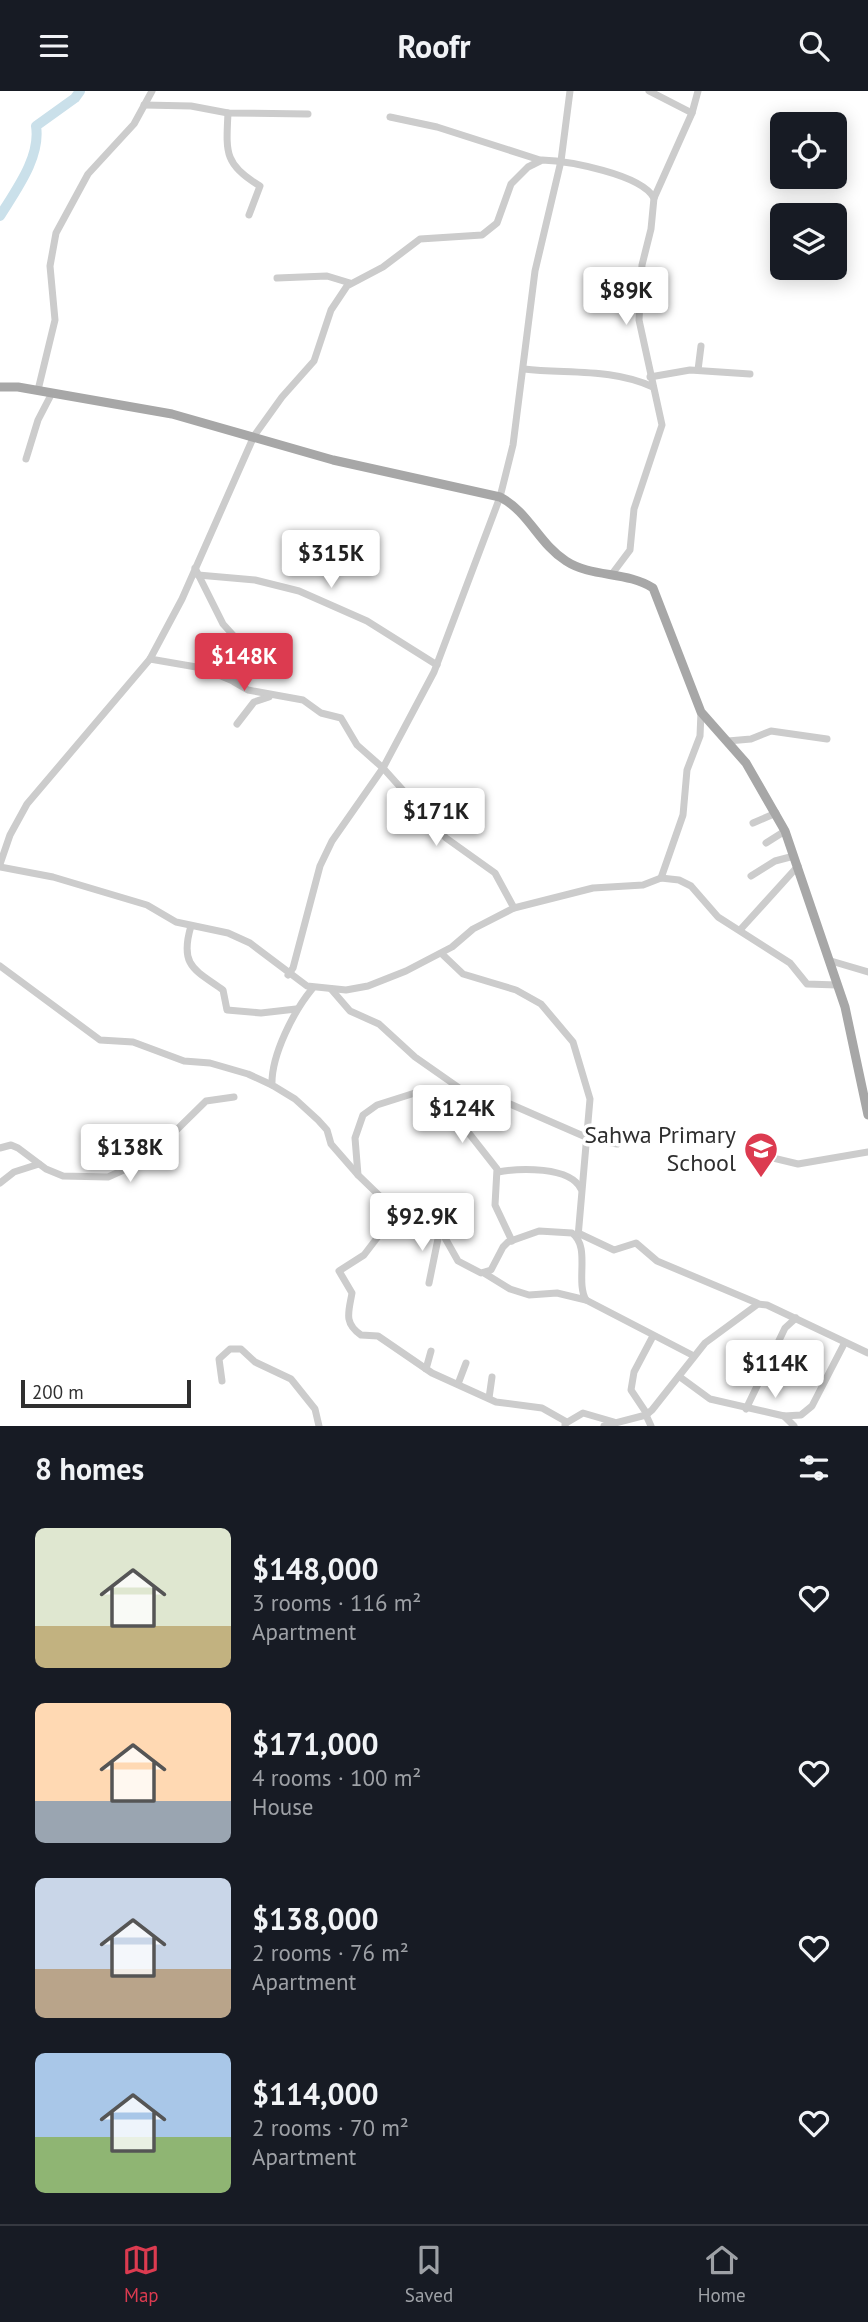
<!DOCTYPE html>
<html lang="en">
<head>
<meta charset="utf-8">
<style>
	:root { --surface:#171b24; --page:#242831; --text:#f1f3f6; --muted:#9ea1a6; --line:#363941; --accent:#dc3b50 }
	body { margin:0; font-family:"PT Sans",sans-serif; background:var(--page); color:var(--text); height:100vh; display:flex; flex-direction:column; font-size:26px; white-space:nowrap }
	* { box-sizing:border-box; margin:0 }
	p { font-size:23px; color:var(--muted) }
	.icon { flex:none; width:38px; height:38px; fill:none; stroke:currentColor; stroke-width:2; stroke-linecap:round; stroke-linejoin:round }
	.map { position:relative; height:1335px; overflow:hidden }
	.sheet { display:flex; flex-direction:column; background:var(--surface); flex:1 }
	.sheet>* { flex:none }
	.buttons { position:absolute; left:770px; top:21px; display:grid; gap:14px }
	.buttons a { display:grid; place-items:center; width:77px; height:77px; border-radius:10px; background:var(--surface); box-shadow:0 4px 18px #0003; font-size:35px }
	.scale { position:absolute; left:21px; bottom:18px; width:170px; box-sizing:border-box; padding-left:7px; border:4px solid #2f2f2f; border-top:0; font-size:19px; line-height:24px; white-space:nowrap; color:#2f2f2f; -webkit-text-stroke:5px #fff; paint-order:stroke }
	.price { position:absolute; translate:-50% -60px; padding:0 16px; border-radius:7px; background:#fff; color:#222; font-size:23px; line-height:46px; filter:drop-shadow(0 2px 4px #0008) }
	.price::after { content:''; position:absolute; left:50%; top:42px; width:21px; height:16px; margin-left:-10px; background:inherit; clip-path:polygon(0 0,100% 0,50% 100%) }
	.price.on { background:var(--accent); color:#fff }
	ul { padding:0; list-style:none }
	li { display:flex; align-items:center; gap:21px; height:175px; padding:0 35px }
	li span { display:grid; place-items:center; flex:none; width:196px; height:140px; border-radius:10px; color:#555 }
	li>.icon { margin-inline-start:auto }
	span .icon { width:84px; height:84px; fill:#fffc; stroke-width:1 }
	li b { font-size:30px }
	h2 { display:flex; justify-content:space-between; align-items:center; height:84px; padding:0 35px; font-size:30px }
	header { display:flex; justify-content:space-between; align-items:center; height:91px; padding:0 35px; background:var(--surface); font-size:32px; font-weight:800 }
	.dock { display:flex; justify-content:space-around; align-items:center; height:98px; border-top:2px solid var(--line); background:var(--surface); font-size:19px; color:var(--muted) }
	.dock a { display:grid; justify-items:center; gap:4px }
	.dock .on { color:var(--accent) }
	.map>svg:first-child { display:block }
</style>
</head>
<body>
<header><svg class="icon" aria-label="menu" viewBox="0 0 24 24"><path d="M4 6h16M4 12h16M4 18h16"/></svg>Roofr<svg class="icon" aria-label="search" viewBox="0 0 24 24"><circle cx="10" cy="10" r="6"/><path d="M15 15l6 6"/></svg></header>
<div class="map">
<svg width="868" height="1335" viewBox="0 0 868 1335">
	<rect width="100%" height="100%" fill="#fff"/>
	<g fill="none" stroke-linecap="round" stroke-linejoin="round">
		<!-- river -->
		<path stroke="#cae0ea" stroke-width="10" d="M0,125c16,-26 41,-59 36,-90l39,-28 5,-7"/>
		<!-- minor -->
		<g stroke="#ccc" stroke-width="7">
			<polyline points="649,0 692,22"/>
			<polyline points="144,14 191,15 228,22 308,23"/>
			<path d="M228,22c-2,39 -4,52 32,73l-11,29"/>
			<polyline points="390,26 437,36 540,69"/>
			<polyline points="277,187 327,185 350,192"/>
			<path d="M524,278c43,5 88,-1 129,18"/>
			<polyline points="698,279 701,255"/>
			<polyline points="650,286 690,279 750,283"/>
			<polyline points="38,299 55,229 50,175 56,142 88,83 134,33 152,0"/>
			<polyline points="26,368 38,329 52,302"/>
			<polyline points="195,477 223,533 233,544 234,591 248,599 303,609 321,622 341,627 357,654 383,677 446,747 495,782 514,817"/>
			<polyline points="612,483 630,459 634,418 662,334 639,229 642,174 651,138 654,107 692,22 698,0"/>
			<polyline points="198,484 255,489 299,500 367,530 437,574"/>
			<polyline points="150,568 202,577 233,590"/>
			<polyline points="237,633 254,611 269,606"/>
			<polyline points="728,650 751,648 771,640 827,648"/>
			<polyline points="753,732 776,722"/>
			<polyline points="766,752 785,740"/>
			<path d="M0,773l10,-29 17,-31 123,-145 32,-60 72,-163 28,-39 32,-36 17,-51 16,-24 36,-19 37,-28 62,-4 15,-12 14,-39 17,-17 14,-7c26,1 99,14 112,38"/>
			<polyline points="0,776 53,786 147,814 176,831 228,842 250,852 307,895 346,899 368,895 406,880 452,856 473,838 514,817 593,797 643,794 661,787 679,789 691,795 718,826 790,872 807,893 837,894"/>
			<polyline points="751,785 775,770 794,765"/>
			<polyline points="661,787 683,724 687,679 700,645 701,621"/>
			<path d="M191,835c-12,40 4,44 32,64l4,20 34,3 35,-4"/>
			<polyline points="740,839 798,775"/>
			<polyline points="442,863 463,883 516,899 541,913 573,951 590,1008 578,1146"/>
			<polyline points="831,870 868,881"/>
			<polyline points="0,875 100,949 133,951 184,970 210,972 248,983 272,994"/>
			<polyline points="288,884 293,877 320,775 332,750 383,677 434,581 500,406 513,354 535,180 561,70 570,0"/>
			<path d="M312,898c-18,22 -41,66 -40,96l23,14 23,21 9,10 4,14 27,31"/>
			<polyline points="331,898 350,920 379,933 415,966 485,1015 510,1013 588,1047 617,1053"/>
			<polyline points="0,1057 11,1054 18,1057 46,1078 63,1085 108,1086 146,1069 206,1010 234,1006"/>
			<polyline points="748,1061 798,1073 868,1061"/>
			<path d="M498,1081c21,-4 72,-6 83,17"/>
			<polyline points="0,1092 14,1081 39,1073"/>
			<path d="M393,1126l47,12 18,32 23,12 10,-3 12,-23 5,-5 31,-11 33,2c19,14 3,48 14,67l108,56"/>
			<polyline points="578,1142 614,1159 636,1152 657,1170 757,1212"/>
			<path d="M512,1150l-17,-36 2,-36 -55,-70 -24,-7 -41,13 -14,10 -8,23 3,37 30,29 5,13 -29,38 -25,16 13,22c-3,18 -9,30 9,42l17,1 54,37 64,29 46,6 23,13v5"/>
			<polyline points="484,1182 510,1198 529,1204 557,1202 586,1209"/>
			<polyline points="429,1192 440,1138"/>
			<polyline points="426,1278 431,1260"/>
			<polyline points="680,1286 710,1308 784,1325 801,1324 812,1315 844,1253"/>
			<polyline points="222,1290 219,1268 230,1258 241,1258 255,1271 291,1288 315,1318 319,1335"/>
			<polyline points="458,1293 466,1272"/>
			<polyline points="489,1307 492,1286"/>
			<polyline points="746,1318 785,1237 796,1227"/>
			<polyline points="647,1323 631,1299 634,1281 653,1245"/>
			<polyline points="646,1324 651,1335"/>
			<polyline points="784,1325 794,1335"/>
			<polyline points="566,1332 583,1322 614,1331"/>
			<polyline points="604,1335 646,1324 652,1319 705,1252 758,1213 767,1214 868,1262"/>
		</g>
		<!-- major -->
		<path stroke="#a7a7a7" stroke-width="9" d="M0,296h18l154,27 161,46 167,37c29,15 39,47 66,64 26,17 61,10 87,27l48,124 45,51 39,68 60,176 23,108"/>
	</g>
	<!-- icons -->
	<defs>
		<g id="school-pin" transform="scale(1.75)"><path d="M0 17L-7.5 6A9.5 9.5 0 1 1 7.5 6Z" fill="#dc3b50" stroke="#fff"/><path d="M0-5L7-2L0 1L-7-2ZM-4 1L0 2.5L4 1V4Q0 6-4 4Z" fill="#fff"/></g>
	</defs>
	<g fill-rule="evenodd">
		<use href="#school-pin" x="761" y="1058"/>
	</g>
	<g text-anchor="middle" stroke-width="7" stroke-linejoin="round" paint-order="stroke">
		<!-- poi labels -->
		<g font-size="24" fill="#2f2f2f" stroke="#fff" text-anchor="end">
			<text x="736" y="1052">Sahwa Primary<tspan x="736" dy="28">School</tspan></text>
		</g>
	</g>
</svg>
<div class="buttons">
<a><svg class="icon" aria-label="locate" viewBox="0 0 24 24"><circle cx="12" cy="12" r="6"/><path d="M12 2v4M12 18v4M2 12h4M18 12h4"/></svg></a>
<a><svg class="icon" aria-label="layers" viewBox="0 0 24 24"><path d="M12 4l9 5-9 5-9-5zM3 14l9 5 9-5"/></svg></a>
</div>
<div class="scale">200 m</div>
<b class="price" style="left:626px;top:236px">$89K</b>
<b class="price" style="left:331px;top:499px">$315K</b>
<b class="price on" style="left:244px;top:602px">$148K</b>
<b class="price" style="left:436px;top:757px">$171K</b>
<b class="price" style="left:462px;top:1054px">$124K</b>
<b class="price" style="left:130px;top:1093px">$138K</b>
<b class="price" style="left:422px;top:1162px">$92.9K</b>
<b class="price" style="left:775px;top:1309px">$114K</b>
</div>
<section class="sheet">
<h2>8 homes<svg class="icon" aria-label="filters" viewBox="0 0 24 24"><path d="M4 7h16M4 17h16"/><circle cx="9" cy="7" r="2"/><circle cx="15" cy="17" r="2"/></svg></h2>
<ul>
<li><span style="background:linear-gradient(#dfe7d0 70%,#c2b280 0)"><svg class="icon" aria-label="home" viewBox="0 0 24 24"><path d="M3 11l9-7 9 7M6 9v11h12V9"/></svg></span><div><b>$148,000</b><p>3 rooms · 116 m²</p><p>Apartment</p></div><svg class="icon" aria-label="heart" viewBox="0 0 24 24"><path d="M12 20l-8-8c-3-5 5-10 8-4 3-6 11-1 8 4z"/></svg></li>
<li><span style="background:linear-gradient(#ffd9b3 70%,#9aa5b1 0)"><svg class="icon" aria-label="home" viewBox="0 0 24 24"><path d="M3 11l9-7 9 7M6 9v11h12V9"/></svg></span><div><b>$171,000</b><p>4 rooms · 100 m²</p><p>House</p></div><svg class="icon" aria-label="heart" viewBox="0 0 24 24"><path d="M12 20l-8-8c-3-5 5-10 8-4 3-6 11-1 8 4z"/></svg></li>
<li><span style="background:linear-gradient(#c9d6e8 65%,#b9a48a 0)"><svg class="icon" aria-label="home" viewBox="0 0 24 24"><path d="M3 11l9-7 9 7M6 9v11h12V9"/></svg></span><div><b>$138,000</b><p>2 rooms · 76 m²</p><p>Apartment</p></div><svg class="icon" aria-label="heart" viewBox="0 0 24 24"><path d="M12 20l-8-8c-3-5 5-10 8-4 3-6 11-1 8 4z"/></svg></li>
<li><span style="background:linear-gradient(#a9c7e8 60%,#8fb573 0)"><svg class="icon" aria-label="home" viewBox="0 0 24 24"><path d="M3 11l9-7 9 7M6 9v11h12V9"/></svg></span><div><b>$114,000</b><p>2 rooms · 70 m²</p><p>Apartment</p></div><svg class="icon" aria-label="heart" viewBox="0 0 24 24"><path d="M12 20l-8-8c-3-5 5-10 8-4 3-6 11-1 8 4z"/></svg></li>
</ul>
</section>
<nav class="dock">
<a class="on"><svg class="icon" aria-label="map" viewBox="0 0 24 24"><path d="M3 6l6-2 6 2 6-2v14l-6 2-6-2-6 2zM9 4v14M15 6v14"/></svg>Map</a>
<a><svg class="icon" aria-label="saved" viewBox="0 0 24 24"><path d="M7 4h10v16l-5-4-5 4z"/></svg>Saved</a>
<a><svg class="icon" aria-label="home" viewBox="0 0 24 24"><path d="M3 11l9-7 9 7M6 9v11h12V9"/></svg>Home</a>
</nav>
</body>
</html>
